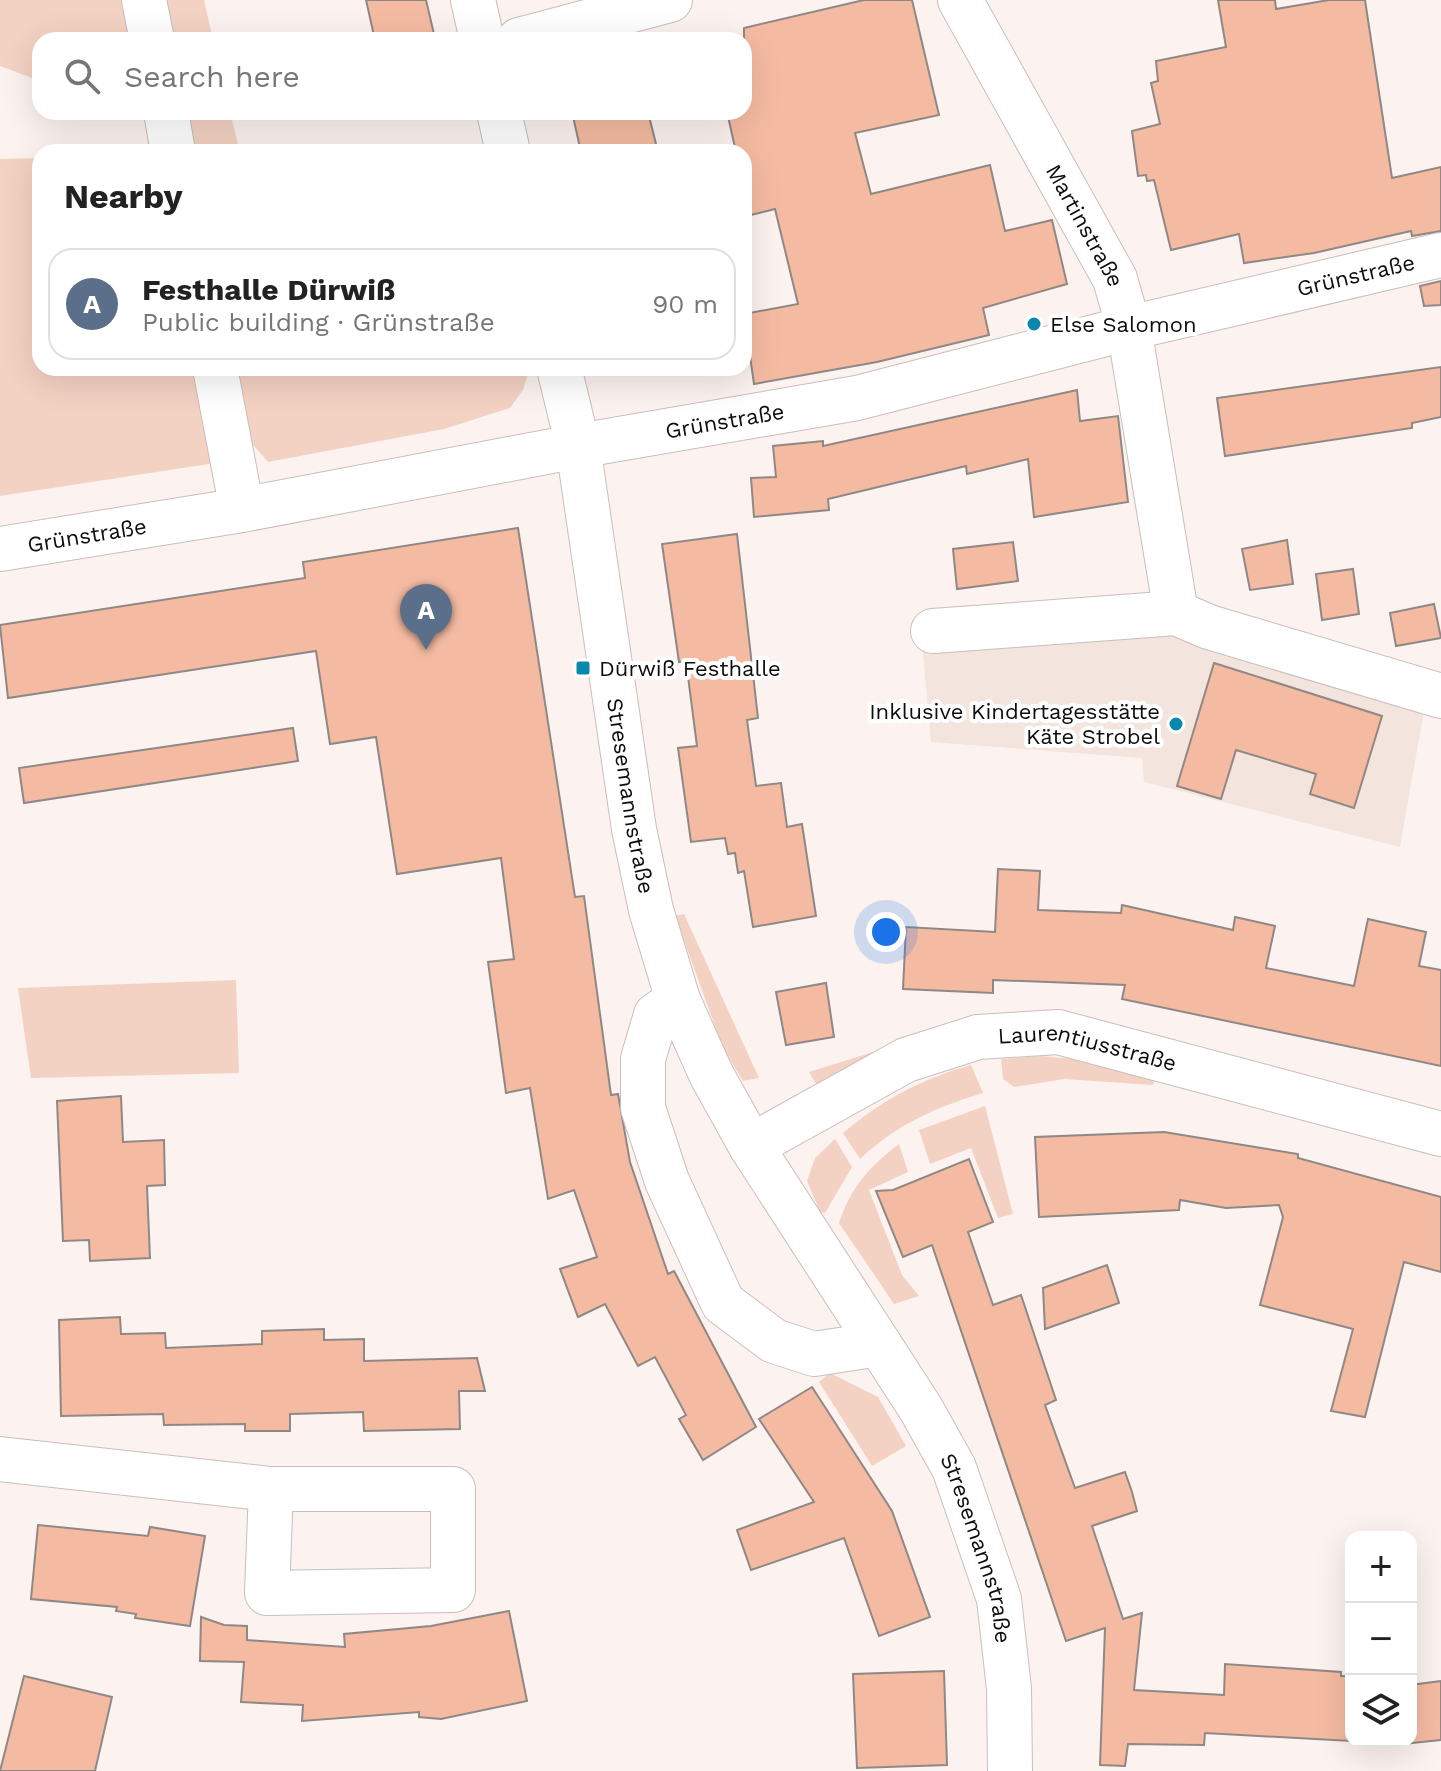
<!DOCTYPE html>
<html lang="en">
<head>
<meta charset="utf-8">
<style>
  :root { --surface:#fff; --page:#f6f6f6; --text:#222; --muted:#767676; --line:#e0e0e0; --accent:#b45309 }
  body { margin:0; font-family:"Work Sans",sans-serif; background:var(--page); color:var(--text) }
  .controls { position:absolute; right:24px; bottom:24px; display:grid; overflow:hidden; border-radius:16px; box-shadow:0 8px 32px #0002 }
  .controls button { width:72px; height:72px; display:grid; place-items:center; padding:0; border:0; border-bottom:2px solid var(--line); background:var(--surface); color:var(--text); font:40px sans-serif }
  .you { position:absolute; left:886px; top:932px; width:28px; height:28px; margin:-20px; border:6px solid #fff; border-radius:50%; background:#1a73e8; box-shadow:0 0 0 12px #1a73e833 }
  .badge { display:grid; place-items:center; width:52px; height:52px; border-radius:50%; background:var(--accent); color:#fff; font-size:26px; font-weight:700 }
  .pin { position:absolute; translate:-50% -66px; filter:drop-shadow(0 2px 4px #0008) }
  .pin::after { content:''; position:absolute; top:42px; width:28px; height:24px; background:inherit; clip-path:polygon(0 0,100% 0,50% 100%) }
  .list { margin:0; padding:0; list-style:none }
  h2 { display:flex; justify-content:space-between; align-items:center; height:104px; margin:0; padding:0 32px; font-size:34px }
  h2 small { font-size:26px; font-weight:400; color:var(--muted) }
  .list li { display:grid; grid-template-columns:52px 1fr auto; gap:24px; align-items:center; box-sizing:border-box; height:112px; margin:0 16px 16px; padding:0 16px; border:2px solid var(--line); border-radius:24px }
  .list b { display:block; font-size:30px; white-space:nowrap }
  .list p { margin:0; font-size:26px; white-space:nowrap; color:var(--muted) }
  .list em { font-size:26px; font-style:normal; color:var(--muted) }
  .icon { flex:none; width:44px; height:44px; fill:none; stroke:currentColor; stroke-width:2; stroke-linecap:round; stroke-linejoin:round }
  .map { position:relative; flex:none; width:1441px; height:1771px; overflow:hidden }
  .search { position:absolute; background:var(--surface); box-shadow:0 8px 32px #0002; left:32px; top:32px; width:720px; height:88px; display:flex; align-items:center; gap:20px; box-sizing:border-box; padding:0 28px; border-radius:24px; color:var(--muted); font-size:30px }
  .panel { position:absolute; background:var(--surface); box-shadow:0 8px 32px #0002; left:32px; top:144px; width:720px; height:232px; border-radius:24px }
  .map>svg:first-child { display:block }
  .built { fill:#f3e4dd }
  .green { fill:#f4d2c3 }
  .building { fill:#f5bba2; stroke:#8f8885; stroke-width:2 }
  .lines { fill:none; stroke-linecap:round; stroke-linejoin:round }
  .minor-casing { stroke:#c7bfbc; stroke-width:46 }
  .minor { stroke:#fff; stroke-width:44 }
  .poi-dot { fill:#0a88ab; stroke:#fff; stroke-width:3 }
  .labels { text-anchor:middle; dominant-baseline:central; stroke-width:8; stroke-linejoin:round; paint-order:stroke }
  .street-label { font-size:22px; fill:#0e0c0b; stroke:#fff }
  .poi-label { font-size:22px; fill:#0e0c0b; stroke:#fff; text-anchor:start }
</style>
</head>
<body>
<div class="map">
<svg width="1441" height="1771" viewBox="0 0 1441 1771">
  <rect width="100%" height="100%" fill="#fcf3f0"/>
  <!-- built -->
  <polygon class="built" points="1166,629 1425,705 1400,847 1144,782 1142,758 931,742 922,642"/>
  <!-- green -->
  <g class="green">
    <polygon points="0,0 131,0 140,40 40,40 40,81 0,66"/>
    <polygon points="158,0 204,0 213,40 166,40"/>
    <polygon points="180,112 230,112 240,152 188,152"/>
    <polygon points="38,158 40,368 203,368 222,462 0,496 0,159"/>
    <polygon points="230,368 530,368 523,390 510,408 444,429 268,462 243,434"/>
    <polygon points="684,914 759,1078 743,1081 723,1048 675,916"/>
    <polygon points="236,980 239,1073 31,1078 18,988"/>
    <polygon points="889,1047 821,1092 809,1072"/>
    <polygon points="1041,1056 1082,1060 1155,1079 1153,1085 1064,1079 1014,1087 1003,1079 1001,1059"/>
    <path d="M971,1065L983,1093C936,1107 896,1125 860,1159L843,1133C882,1100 921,1079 971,1065Z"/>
    <polygon points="985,1106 1013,1214 998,1218 971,1148 930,1164 919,1130"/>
    <polygon points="835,1139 852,1167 825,1213 820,1212 807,1181 815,1158"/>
    <path d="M899,1144L908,1172L869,1190L902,1275L919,1296L894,1304L839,1223C851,1187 869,1167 899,1144Z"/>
    <polygon points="830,1373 878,1397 906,1446 872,1466 819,1382"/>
  </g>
  <!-- building -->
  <g class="building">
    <polygon points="366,0 426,0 434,34 410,40 375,40"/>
    <polygon points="864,0 912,0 939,115 855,133 871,194 990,165 1005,231 1052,220 1067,284 983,308 989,335 877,362 754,384 744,314 798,304 775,209 751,215 744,186 744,152 736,152 727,112 744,112 744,28"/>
    <polygon points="1218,0 1275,0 1276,9 1329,0 1365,0 1392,178 1441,167 1441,231 1412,236 1411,231 1314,253 1244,263 1239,234 1171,250 1154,180 1147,181 1146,175 1138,176 1132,131 1160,124 1151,83 1158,81 1156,61 1226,47"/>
    <polygon points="572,112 648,112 658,152 581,152"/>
    <polygon points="1441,281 1441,305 1424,306 1420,286"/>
    <polygon points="1441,367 1441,417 1412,423 1412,428 1225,456 1217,398"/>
    <polygon points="1077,390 1080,421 1118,416 1128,502 1034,517 1028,459 967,474 966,466 828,499 829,510 754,517 751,478 776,477 773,446 823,441 823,446"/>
    <polygon points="518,528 575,897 584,896 611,1095 618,1094 630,1162 668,1274 674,1271 756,1427 703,1460 679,1419 686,1415 655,1357 638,1366 605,1304 578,1317 560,1269 597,1257 574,1190 548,1199 530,1088 506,1093 488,962 514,959 501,858 397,874 376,737 330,744 316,651 8,698 0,625 305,578 303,562"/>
    <polygon points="737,534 758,718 747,720 756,786 781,783 787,827 802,824 816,916 753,927 744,871 738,873 735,853 728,854 725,838 691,842 678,748 697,746 686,661 679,662 662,544"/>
    <polygon points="1287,540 1293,584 1250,590 1242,549"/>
    <polygon points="1013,542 1018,581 957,589 953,549"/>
    <polygon points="1353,569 1359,614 1322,620 1316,574"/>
    <polygon points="1434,604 1441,638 1396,646 1390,613"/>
    <polygon points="1214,663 1382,716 1354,808 1310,794 1316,774 1236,750 1221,799 1177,786"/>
    <polygon points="293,728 298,761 24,803 19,768"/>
    <polygon points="998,869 1040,871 1038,910 1121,913 1122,905 1233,930 1235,917 1275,926 1266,968 1354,986 1368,919 1426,932 1419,966 1441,970 1441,1066 1122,999 1125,985 993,980 993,993 903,989 906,927 995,932"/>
    <polygon points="826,983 834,1037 786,1045 776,992"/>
    <polygon points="121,1096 123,1142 164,1140 165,1185 147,1186 150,1258 90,1261 89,1240 63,1241 57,1101"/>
    <polygon points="1164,1132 1298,1154 1298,1158 1441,1197 1441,1272 1404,1262 1365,1417 1331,1411 1353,1329 1260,1305 1283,1217 1279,1205 1226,1208 1180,1200 1179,1210 1039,1217 1035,1137"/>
    <polygon points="969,1159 993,1222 968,1232 993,1305 1021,1295 1056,1400 1045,1405 1075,1488 1125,1472 1132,1492 1137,1511 1092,1526 1123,1619 1142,1613 1134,1690 1224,1695 1225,1664 1341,1672 1341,1676 1351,1676 1351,1741 1205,1733 1204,1745 1128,1744 1125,1766 1100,1765 1105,1628 1066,1641 932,1245 903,1257 876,1191 893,1190"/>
    <polygon points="1107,1265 1119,1303 1045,1329 1043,1288"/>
    <polygon points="120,1317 121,1334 165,1333 166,1348 262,1344 262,1331 324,1329 324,1340 364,1339 364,1361 477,1358 485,1391 459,1391 460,1429 364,1431 363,1412 290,1414 290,1431 245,1431 245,1424 164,1425 163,1414 61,1416 59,1320"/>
    <polygon points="812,1387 892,1511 930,1617 879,1636 844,1538 751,1570 737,1530 814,1502 759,1419"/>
    <polygon points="38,1525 148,1536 150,1527 205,1536 190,1626 135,1618 136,1614 116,1611 117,1607 31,1599"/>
    <polygon points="509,1611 527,1701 441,1719 419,1717 419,1712 302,1721 303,1705 241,1702 244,1662 200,1661 201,1617 224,1625 247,1626 247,1640 345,1647 344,1634 431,1626"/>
    <polygon points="944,1671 947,1765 857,1768 853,1674"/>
    <polygon points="24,1676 112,1697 95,1771 0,1771"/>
    <polygon points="1441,1681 1441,1740 1384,1746 1384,1743 1354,1741 1411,1741 1411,1685"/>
  </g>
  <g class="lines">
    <defs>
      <g id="minor">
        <polyline points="144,0 152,40"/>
        <polyline points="473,0 482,40"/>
        <path id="s1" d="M960,0L1115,279L1129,328L1176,613"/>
        <polyline points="519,40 670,0"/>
        <polyline points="166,112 173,152"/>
        <polyline points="499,112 508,152"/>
        <polyline points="215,368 242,510"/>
        <path id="s2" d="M559,368L578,446L634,829L651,910L678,1000L711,1074L751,1146L921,1409L954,1468L999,1599L1009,1689L1010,1771"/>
        <path id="s3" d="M0,549L242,510L578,446L857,398L1129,328L1441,255"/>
        <polyline points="933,631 1176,613 1209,627 1441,696"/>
        <polyline points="678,1000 656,1015 643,1059 643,1108 667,1181 723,1303 774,1341 814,1354 879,1344"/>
        <path id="s4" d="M751,1146L906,1060L978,1037L1058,1032L1441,1134"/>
        <polyline points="0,1459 271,1489"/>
        <polygon points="271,1489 453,1489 453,1590 267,1593"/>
      </g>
    </defs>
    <!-- minor casing -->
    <use href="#minor" class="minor-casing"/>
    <!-- minor -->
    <use href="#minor" class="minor"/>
  </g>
  <!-- markers -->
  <g class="poi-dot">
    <circle cx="1034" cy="324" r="8"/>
    <rect x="575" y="660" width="16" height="16" rx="4"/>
    <circle cx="1176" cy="724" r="8"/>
  </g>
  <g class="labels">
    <!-- street labels -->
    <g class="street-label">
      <text stroke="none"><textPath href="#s1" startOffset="258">Martinstraße</textPath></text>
      <text stroke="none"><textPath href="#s3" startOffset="1384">Grünstraße</textPath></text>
      <text stroke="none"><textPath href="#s3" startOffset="736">Grünstraße</textPath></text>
      <text stroke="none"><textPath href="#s3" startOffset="88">Grünstraße</textPath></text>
      <text stroke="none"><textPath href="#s2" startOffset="434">Stresemannstraße</textPath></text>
      <text stroke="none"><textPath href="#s4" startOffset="364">Laurentiusstraße</textPath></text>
      <text stroke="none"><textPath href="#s2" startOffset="1272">Stresemannstraße</textPath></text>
    </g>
    <!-- poi labels -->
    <g class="poi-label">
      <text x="1050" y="324">Else Salomon</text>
      <text x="599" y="668">Dürwiß Festhalle</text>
      <text x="1160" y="711" text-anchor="end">Inklusive Kindertagesstätte<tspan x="1160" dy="25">Käte Strobel</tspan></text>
    </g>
  </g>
</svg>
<div class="controls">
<button>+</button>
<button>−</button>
<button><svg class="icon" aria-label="layers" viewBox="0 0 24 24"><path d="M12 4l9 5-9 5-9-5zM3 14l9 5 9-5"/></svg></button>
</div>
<div class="you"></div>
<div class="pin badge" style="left:426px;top:650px;background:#5c6f8a">A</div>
<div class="search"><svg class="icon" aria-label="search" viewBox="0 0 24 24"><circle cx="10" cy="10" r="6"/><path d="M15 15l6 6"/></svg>Search here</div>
<section class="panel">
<h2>Nearby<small></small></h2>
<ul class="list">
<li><span class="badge" style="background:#5c6f8a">A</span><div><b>Festhalle Dürwiß</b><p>Public building · Grünstraße</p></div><em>90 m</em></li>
</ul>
</section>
</div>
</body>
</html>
